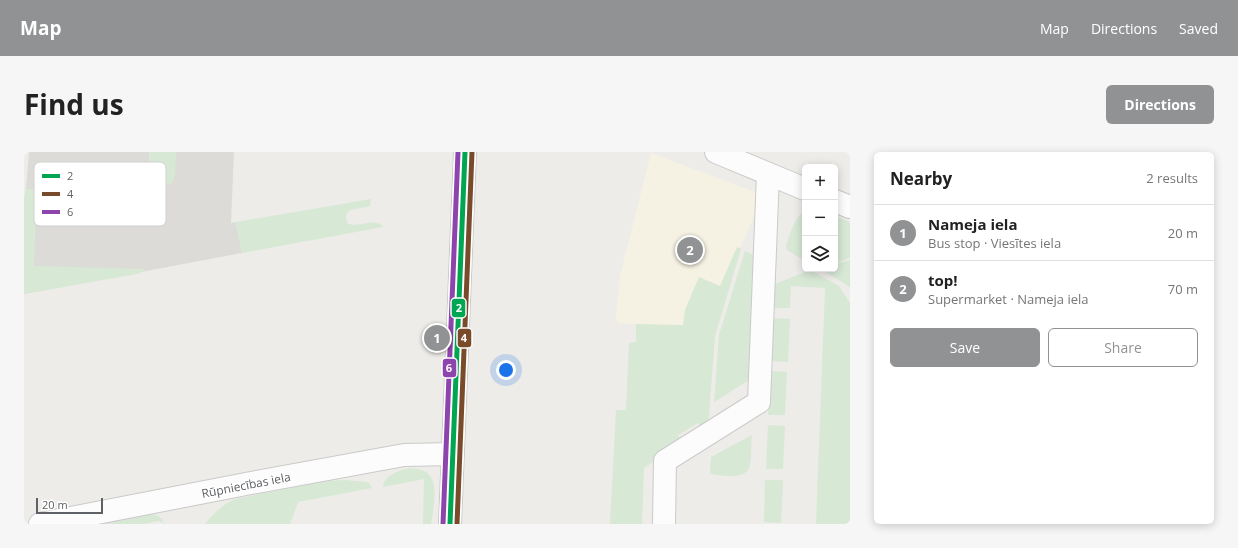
<!DOCTYPE html>
<html lang="en">
<head>
<meta charset="utf-8">
<style>
  :root { --surface:#fff; --page:#f6f6f6; --text:#222; --muted:#767676; --line:#e0e0e0; --accent:#909293 }
  body { margin:0; font-family:"Open Sans",sans-serif; background:var(--page); color:var(--text) }
  .controls { position:absolute; right:12px; top:12px; display:grid; overflow:hidden; border-radius:6px; box-shadow:0 2px 10px #0003 }
  .controls button { width:36px; height:36px; display:grid; place-items:center; padding:0; border:0; border-bottom:1px solid var(--line); background:var(--surface); color:var(--text); font:20px sans-serif }
  .scale { position:absolute; left:12px; bottom:10px; width:67px; box-sizing:border-box; padding-left:4px; border:2px solid #5e6165; border-top:0; font-size:11px; line-height:14px; white-space:nowrap; color:#5e6165; -webkit-text-stroke:3px #fff; paint-order:stroke }
  .you { position:absolute; left:482px; top:218px; width:14px; height:14px; margin:-10px; border:3px solid #fff; border-radius:50%; background:#1a73e8; box-shadow:0 0 0 6px #1a73e833 }
  .badge { display:grid; place-items:center; width:26px; height:26px; border-radius:50%; background:var(--accent); color:#fff; font-size:13px; font-weight:700 }
  .pin { position:absolute; translate:-50% -50%; border:2px solid #fff; box-shadow:0 1px 4px #0006 }
  .list { margin:0; padding:0; list-style:none }
  h2 { display:flex; justify-content:space-between; align-items:center; height:52px; margin:0; padding:0 16px; font-size:17px }
  h2 small { font-size:13px; font-weight:400; color:var(--muted) }
  .list li { display:grid; grid-template-columns:26px 1fr auto; gap:12px; align-items:center; box-sizing:border-box; height:56px; padding:0 16px; border-top:1px solid var(--line) }
  .list b { display:block; font-size:15px; white-space:nowrap }
  .list p { margin:0; font-size:13px; white-space:nowrap; color:var(--muted) }
  .list em { font-size:13px; font-style:normal; color:var(--muted) }
  .actions { display:flex; gap:8px; padding:12px 16px }
  .actions a { flex:1; padding:9px 0; border:1px solid var(--accent); border-radius:6px; text-align:center; font-size:14px; color:var(--accent) }
  .actions .main { background:var(--accent); color:#fff }
  .icon { flex:none; width:22px; height:22px; fill:none; stroke:currentColor; stroke-width:2; stroke-linecap:round; stroke-linejoin:round }
  .map { position:relative; flex:none; width:826px; height:372px; overflow:hidden; border-radius:6px }
  header { display:flex; align-items:center; gap:24px; box-sizing:border-box; height:56px; padding:0 20px; background:var(--accent); color:#fff }
  header strong { font-size:19px }
  nav { display:flex; gap:22px; margin-inline-start:auto; font-size:14px }
  .intro { display:flex; align-items:center; justify-content:space-between; box-sizing:border-box; height:96px; padding:0 24px }
  h1 { margin:0; font-size:28px }
  .button { padding:10px 18px; border-radius:6px; background:var(--accent); color:#fff; font-size:14px; font-weight:700 }
  main { display:flex; gap:24px; padding:0 24px }
  aside { flex:1; background:var(--surface); border-radius:6px; box-shadow:0 2px 10px #0003 }
  .map>svg:first-child { display:block }
  .commercial { fill:#f5f2e3 }
  .industrial { fill:#dddbd8 }
  .green { fill:#d7e8d5 }
  .lines { fill:none; stroke-linecap:round; stroke-linejoin:round }
  .street-casing { stroke:#cacaca; stroke-width:24 }
  .secondary-casing { stroke:#cacaca; stroke-width:24 }
  .street { stroke:#fcfcfc; stroke-width:22 }
  .secondary { stroke:#fcfcfc; stroke-width:22 }
  .bus-1-casing { stroke:#fff; stroke-width:8 }
  .bus-2-casing { stroke:#fff; stroke-width:8 }
  .bus-3-casing { stroke:#fff; stroke-width:8 }
  .bus-1 { stroke:#00a651; stroke-width:5 }
  .bus-2 { stroke:#7a4b2a; stroke-width:5 }
  .bus-3 { stroke:#8e44ad; stroke-width:5 }
  .labels { text-anchor:middle; dominant-baseline:central; stroke-width:3; stroke-linejoin:round; paint-order:stroke }
  .street-label { font-size:12px; fill:#5e6165; stroke:#fff }
  .key { fill:#fff; stroke:#cfd0d1; stroke-width:1 }
  .key-label { font-size:11px; fill:#5e6165 }
  .line-badge { stroke:#fff; stroke-width:1.5 }
  .badge-label { font-size:11px; text-anchor:middle; font-weight:bold; fill:#fff }
</style>
</head>
<body>
<header>
<strong>Map</strong>
<nav><a>Map</a><a>Directions</a><a>Saved</a></nav>
</header>
<div class="intro"><h1>Find us</h1><a class="button">Directions</a></div>
<main>
<div class="map">
<svg width="826" height="372" viewBox="0 0 826 372">
  <rect width="100%" height="100%" fill="#edece8"/>
  <!-- commercial -->
  <polygon class="commercial" points="627,1 739,43 682,177 613,177 612,172 593,171 592,163 596,124"/>
  <!-- industrial -->
  <polygon class="industrial" points="5,0 210,0 207,71 212,70 218,101 0,142 0,48 2,37"/>
  <!-- green -->
  <g class="green">
    <polygon points="125,0 152,0 151,24 148,31 124,38"/>
    <polygon points="2,37 13,37 10,114 120,117 120,119 113,122 0,142 0,48"/>
    <path d="M347,47L346,54L326,58C321,62 322,66 323,71C334,77 347,66 358,73L359,75L218,101L212,70Z"/>
    <path d="M781,59V109L763,98L762,93C766,83 770,65 781,59Z"/>
    <polygon points="811,64 826,70 826,106 811,111"/>
    <polygon points="713,95 717,97 691,184 684,275 679,278 674,271 654,283 657,288 638,304 620,316 618,372 586,372 592,258 602,258 605,191 612,190 612,172 659,173 661,158 675,125 696,134"/>
    <polygon points="721,99 730,103 730,225 690,250 695,183"/>
    <polygon points="826,108 826,135 797,117 811,117 811,112"/>
    <polygon points="786,118 815,134 826,151 826,372 792,372 801,136 767,134 766,156 750,156 748,154 750,134 751,132"/>
    <polygon points="748,166 766,167 764,210 746,209"/>
    <polygon points="746,219 763,220 761,263 744,263"/>
    <polygon points="744,273 761,274 759,317 742,317"/>
    <path d="M728,283C727,290 728,312 724,318C716,328 697,323 686,322L687,305Z"/>
    <path d="M386,316C391,317 397,317 402,320C416,329 409,357 407,372H399L400,327L359,335C360,323 376,318 386,316Z"/>
    <path d="M320,328L343,330L346,332L348,336L274,350L266,372H181C190,361 198,353 211,347L303,329Z"/>
    <polygon points="741,328 759,328 757,371 740,370"/>
    <path d="M123,362C130,362 137,363 140,371L134,369L120,372H61Z"/>
  </g>
  <g class="lines">
    <defs>
      <g id="street">
        <polyline points="16,372 227,331 380,303 429,302"/>
        <polyline points="426,372 441,0"/>
        <polyline points="640,372 641,309 735,250 744,22"/>
      </g>
      <g id="secondary">
        <polyline points="692,0 781,37"/>
        <polyline points="811,49 826,55"/>
      </g>
    </defs>
    <!-- street casing -->
    <use href="#street" class="street-casing"/>
    <!-- secondary casing -->
    <use href="#secondary" class="secondary-casing"/>
    <!-- street -->
    <use href="#street" class="street"/>
    <!-- secondary -->
    <use href="#secondary" class="secondary"/>
    <defs>
      <polyline id="bus-1" points="426,372 441,0"/>
      <polyline id="bus-2" points="433,372 448,0"/>
      <polyline id="bus-3" points="419,372 434,0"/>
    </defs>
    <!-- bus-1 casing -->
    <use href="#bus-1" class="bus-1-casing"/>
    <!-- bus-2 casing -->
    <use href="#bus-2" class="bus-2-casing"/>
    <!-- bus-3 casing -->
    <use href="#bus-3" class="bus-3-casing"/>
    <!-- bus-1 -->
    <use href="#bus-1" class="bus-1"/>
    <!-- bus-2 -->
    <use href="#bus-2" class="bus-2"/>
    <!-- bus-3 -->
    <use href="#bus-3" class="bus-3"/>
  </g>
  <g class="labels">
    <!-- street labels -->
    <g class="street-label">
      <text transform="translate(222 333) rotate(-11)">Rūpniecības iela</text>
    </g>
  </g>
  <!-- legend -->
  <rect x="10" y="10" width="132" height="64" rx="6" class="key"/>
  <rect x="18" y="22" width="18" height="4" fill="#00a651"/>
  <rect x="18" y="40" width="18" height="4" fill="#7a4b2a"/>
  <rect x="18" y="58" width="18" height="4" fill="#8e44ad"/>
  <g class="key-label">
    <text x="43" y="28">2</text>
    <text x="43" y="46">4</text>
    <text x="43" y="64">6</text>
  </g>
  <g class="line-badge">
    <rect x="427" y="146" width="15" height="20" rx="4" fill="#00a651"/>
    <rect x="433" y="176" width="15" height="20" rx="4" fill="#7a4b2a"/>
    <rect x="418" y="206" width="15" height="20" rx="4" fill="#8e44ad"/>
  </g>
  <g class="badge-label">
    <text x="435" y="160">2</text>
    <text x="440" y="190">4</text>
    <text x="425" y="220">6</text>
  </g>
</svg>
<div class="controls">
<button>+</button>
<button>−</button>
<button><svg class="icon" aria-label="layers" viewBox="0 0 24 24"><path d="M12 4l9 5-9 5-9-5zM3 14l9 5 9-5"/></svg></button>
</div>
<div class="scale">20 m</div>
<div class="you"></div>
<div class="pin badge" style="left:413px;top:186px">1</div>
<div class="pin badge" style="left:666px;top:98px">2</div>
</div>
<aside>
<h2>Nearby<small>2 results</small></h2>
<ul class="list">
<li><span class="badge">1</span><div><b>Nameja iela</b><p>Bus stop · Viesītes iela</p></div><em>20 m</em></li>
<li><span class="badge">2</span><div><b>top!</b><p>Supermarket · Nameja iela</p></div><em>70 m</em></li>
</ul>
<div class="actions"><a class="main">Save</a><a>Share</a></div>
</aside>
</main>
</body>
</html>
